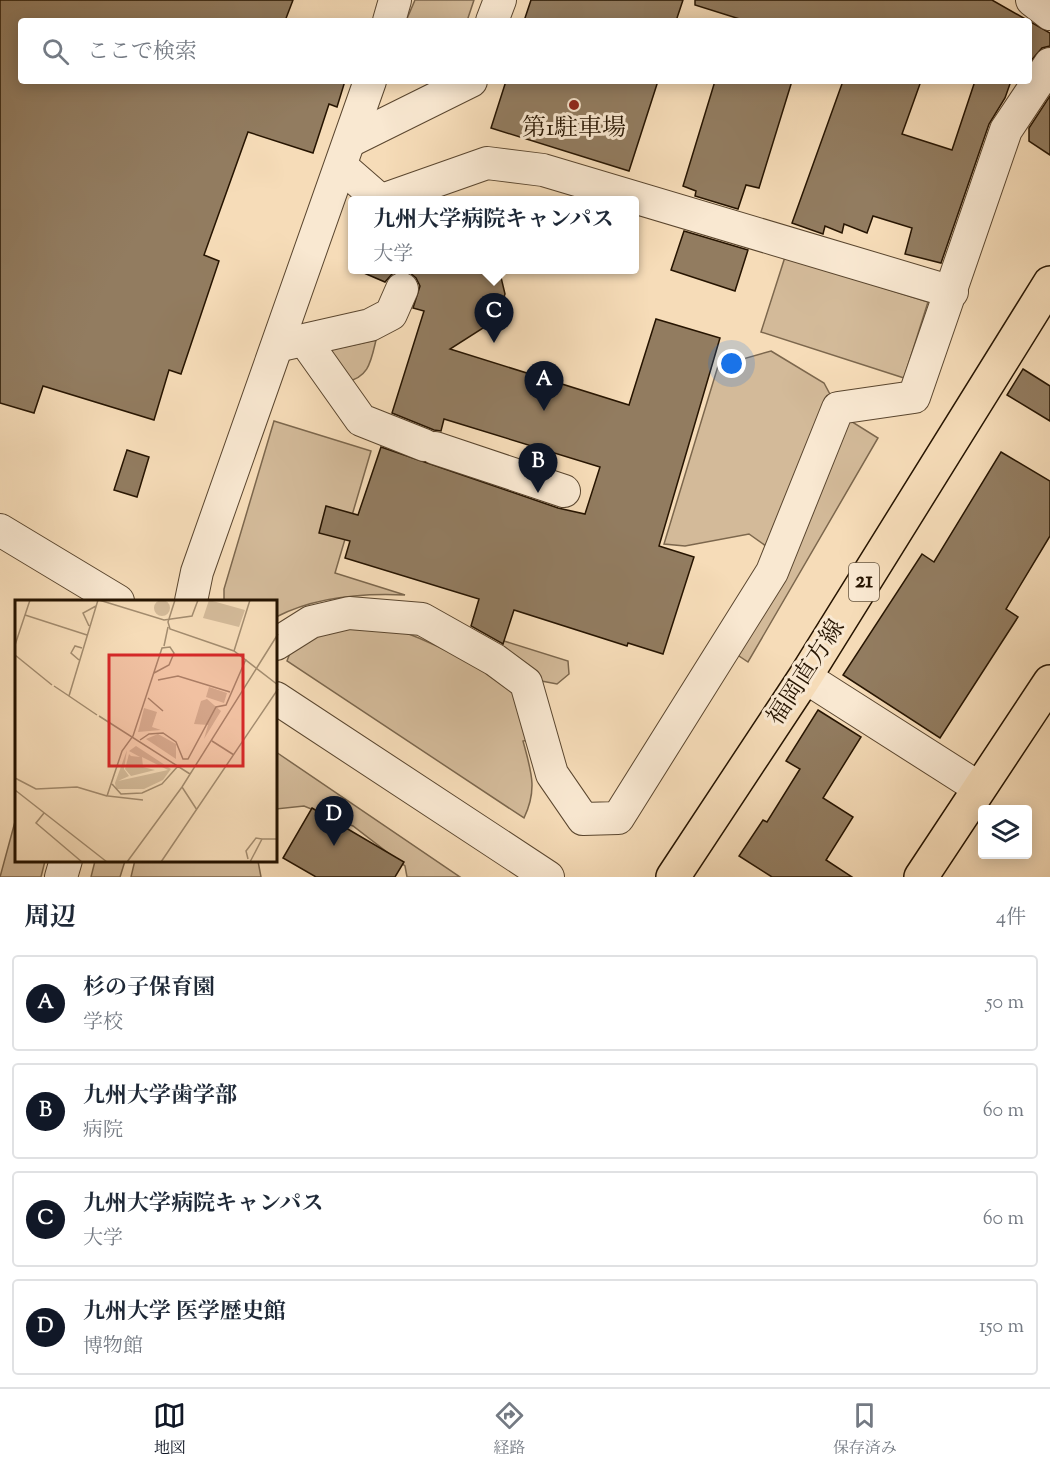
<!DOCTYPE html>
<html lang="ja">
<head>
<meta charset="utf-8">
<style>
  :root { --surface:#fff; --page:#f2f2f3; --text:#1f2937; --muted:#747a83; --line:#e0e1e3; --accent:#111827 }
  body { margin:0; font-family:"Sorts Mill Goudy","Noto Serif JP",serif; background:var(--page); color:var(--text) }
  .controls { position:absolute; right:18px; bottom:18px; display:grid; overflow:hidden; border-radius:6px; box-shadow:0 3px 15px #0003 }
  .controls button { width:54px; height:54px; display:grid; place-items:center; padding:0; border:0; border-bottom:2px solid var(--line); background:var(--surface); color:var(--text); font:30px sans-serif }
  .you { position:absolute; left:732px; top:364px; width:21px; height:21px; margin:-15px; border:4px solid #fff; border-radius:50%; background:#1a73e8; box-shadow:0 0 0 9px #1a73e833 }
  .badge { display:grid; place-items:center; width:39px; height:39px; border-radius:50%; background:var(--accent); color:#fff; font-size:20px; font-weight:700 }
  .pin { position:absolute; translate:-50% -50px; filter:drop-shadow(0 2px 3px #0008) }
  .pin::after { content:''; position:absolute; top:32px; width:21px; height:18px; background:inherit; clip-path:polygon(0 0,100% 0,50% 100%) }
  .popup { position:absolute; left:348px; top:196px; width:291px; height:78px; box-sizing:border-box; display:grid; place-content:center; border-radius:6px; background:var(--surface); filter:drop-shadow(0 2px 4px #0005); font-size:20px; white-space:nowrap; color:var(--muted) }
  .popup b { font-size:22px; color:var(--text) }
  .popup::after { content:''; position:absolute; left:50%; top:100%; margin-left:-12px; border:12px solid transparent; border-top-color:var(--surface) }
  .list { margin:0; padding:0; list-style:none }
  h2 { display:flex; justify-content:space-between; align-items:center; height:78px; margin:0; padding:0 24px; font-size:26px }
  h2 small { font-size:20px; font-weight:400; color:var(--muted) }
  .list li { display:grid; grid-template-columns:39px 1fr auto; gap:18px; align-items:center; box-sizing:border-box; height:96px; margin:0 12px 12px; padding:0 12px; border:2px solid var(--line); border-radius:6px }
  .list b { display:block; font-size:22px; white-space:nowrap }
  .list p { margin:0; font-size:20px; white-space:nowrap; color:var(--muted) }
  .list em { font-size:20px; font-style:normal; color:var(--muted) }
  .icon { flex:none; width:33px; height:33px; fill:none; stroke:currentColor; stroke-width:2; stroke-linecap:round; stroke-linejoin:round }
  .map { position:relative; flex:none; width:1050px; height:877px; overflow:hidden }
  .search { position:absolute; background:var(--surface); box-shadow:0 3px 15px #0003; left:18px; right:18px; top:18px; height:66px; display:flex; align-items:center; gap:15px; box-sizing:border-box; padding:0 21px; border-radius:6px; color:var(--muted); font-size:22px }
  .sheet { height:510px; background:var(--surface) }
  nav { display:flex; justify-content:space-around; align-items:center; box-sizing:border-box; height:84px; border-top:2px solid var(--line); background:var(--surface); font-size:16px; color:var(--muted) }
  nav a { display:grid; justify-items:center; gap:3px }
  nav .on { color:var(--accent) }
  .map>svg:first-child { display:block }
  .green { fill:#d3ba99; stroke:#7c674d; stroke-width:1.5 }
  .building { fill:#927c60; stroke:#261401; stroke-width:1.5 }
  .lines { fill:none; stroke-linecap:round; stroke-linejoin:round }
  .minor-casing { stroke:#5a462f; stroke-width:34 }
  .major-casing { stroke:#261401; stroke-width:36 }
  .minor { stroke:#f9e8d1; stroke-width:32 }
  .major { stroke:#f6dcb8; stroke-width:33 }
  .poi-dot { fill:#8f2418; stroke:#f9e8d1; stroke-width:2 }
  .labels { text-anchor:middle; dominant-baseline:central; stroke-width:6; stroke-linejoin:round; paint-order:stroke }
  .shield { fill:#f9e8d1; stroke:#65543f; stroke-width:1.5 }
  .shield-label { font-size:22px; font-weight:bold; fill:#261401 }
  .poi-label { font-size:24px; fill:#261401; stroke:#f9e8d1 }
  .street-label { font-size:24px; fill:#261401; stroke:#f9e8d1 }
  .inset-road { fill:none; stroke:#a38c6f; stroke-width:1.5 }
  .view { fill:#d62828; fill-opacity:0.15; stroke:#d62828; stroke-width:3 }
  .inset-edge { fill:none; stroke:#261401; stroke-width:3 }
</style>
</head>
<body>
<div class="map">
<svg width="1050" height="877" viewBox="0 0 1050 877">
  <rect width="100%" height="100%" fill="#f6dcb8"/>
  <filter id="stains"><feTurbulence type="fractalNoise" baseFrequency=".00333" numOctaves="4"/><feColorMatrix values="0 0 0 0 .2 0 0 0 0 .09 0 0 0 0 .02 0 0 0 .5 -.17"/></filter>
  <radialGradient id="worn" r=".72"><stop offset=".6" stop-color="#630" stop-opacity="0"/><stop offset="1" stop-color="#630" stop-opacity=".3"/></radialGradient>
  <!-- green -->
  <g class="green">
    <polygon points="415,0 474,0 467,21 406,21"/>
    <polygon points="785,257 928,302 904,378 761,332"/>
    <path d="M376,340C371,361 369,378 345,382L330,350Z"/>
    <polygon points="771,351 824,383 841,415 878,438 748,662 736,654 780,556 749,534 685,546 664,544 718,366"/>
    <path d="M274,421L371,451L335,573L405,595C362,593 315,597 276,617V601H224V589Z"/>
    <path d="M384,625C418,636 499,671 520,700C526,709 526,729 529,740L523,741C531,771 538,789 524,818L287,661C299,621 351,626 384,625Z"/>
    <polygon points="504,641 568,661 569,674 557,684 531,679 502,646"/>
    <polygon points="276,752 460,877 407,877 405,866 353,826 304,806 276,809"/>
    <polygon points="16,818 16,860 45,861 41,877 0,877"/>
    <polygon points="135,860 258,861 261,877 131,877"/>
    <polygon points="95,861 125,861 120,877 91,877"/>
  </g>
  <!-- building -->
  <g class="building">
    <polygon points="0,0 293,0 285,21 21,21 21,81 345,81 337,107 329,104 313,153 248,132 204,255 219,261 181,374 169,370 154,420 43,386 34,413 0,403"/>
    <polygon points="531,0 683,0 676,21 524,21"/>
    <polygon points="695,0 992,0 1050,33 1050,46 1042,48 1029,63 1029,21 746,21 695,5"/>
    <polygon points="506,81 658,81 629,171 491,128"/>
    <polygon points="715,81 792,81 759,188 746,185 738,209 695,196 696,191 683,186"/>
    <polygon points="843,81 921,81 902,134 952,150 975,81 1011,81 1005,98 989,124 941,263 905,254 912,228 873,216 867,233 844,224 842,233 825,226 823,234 792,223"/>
    <polygon points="1050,96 1050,155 1029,141 1029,128"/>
    <polygon points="684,231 748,250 735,291 671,270"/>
    <polygon points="357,270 488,270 500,273 505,294 498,314 491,323 450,349 629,405 656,319 720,338 659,546 694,557 663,654 628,643 627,646 514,610 503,644 471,626 479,599 345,558 350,541 319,533 326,506 358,515 381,447 558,508 585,514 600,467 444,419 441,431 434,430 392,413 424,311 413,308 420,286 416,278 409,272 399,271 392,274 385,282"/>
    <polygon points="1023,369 1050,386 1050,421 1007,395"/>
    <polygon points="127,450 149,457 137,497 114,490"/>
    <polygon points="1001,452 1050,481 1050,536 1006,609 1018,617 940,738 843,675 922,554 934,562"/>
    <polygon points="818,710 861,737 823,798 853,817 826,860 852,877 772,877 739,856 763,820 767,822 800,769 786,761"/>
    <polygon points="312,808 404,862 395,877 316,877 283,858"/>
  </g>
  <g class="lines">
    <defs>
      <g id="minor">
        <polyline points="1032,0 1050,14"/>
        <polyline points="389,21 395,0"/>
        <polyline points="492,21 500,0"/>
        <polyline points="350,141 471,81"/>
        <polyline points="341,166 380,200"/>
        <polyline points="382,200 487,163 543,170 952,292"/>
        <polyline points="305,341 361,420 424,445"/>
        <polyline points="286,344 370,325 391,314 402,289"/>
        <polyline points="435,448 564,491"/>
        <polyline points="0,530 118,601"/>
        <polyline points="191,601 197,572 370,81"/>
        <polyline points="276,644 311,622 349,613 422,619 495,660 526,683 552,774 583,819 618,818 772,572 838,408 914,397 1006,130 1050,64"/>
        <polyline points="805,677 979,788"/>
        <polyline points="276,698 548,877"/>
        <polyline points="61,877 66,860"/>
      </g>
      <g id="major">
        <polyline points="673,877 805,677 1050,283"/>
        <polyline points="921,877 1050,682"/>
      </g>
    </defs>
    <!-- minor casing -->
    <use href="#minor" class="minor-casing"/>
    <!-- major casing -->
    <use href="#major" class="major-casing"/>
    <!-- minor -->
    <use href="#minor" class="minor"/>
    <!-- major -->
    <use href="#major" class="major"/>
  </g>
  <!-- markers -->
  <circle class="poi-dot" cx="574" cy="105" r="6"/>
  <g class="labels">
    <!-- shield labels -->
    <rect class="shield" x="849" y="563" width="30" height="38" rx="4.5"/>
    <g class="shield-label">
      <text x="864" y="582">21</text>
    </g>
    <!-- poi labels -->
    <g class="poi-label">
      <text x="574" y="129">第1駐車場</text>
    </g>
    <!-- street labels -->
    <g class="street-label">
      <text transform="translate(807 673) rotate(-57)">福岡直方線</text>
    </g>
  </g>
  <!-- overview -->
  <g transform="translate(15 600)">
    <rect width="262" height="262" fill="#f6dcb8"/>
    <path d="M139 8a8 8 0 1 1 16 0a8 8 0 1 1-16 0ZM194,0L230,10L224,27L188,18ZM194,87L212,93L209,103L191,97ZM192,99L206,111L189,139L193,125L179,124L186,101ZM129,108L142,112L137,127L146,130L123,132ZM143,134L161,144V159L131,139ZM121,146L156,169L148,180L129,189H101L100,183L112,150L109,169L114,176L103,181L153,170L127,157L128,167L140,170L116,176L110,169L114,154L116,156L125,157L114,151Z" fill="#d3ba99"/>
    <path class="inset-road" d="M15,0L10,15L72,35M84,0L149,20L177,16L183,0M160,0L153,22L155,29L219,51L263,85M74,26L68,13L81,6M0,45L10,15M149,46L153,27M219,51L235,0M0,55L37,85M64,60L56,53L60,46L67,48M143,80L163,76L215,92M39,86L54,96M133,98L148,111M82,115L54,96L83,0M84,116L175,174M125,140L134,134L148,133L161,142L168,159H173L201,107L211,105L231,59M197,141L219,155M0,178L21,189L62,187L92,196L107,151L118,136L147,48L155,47L159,53L154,65L139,73M97,184L106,194L127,193L147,184L163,166M167,187L182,210M0,190L92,262M93,196L128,200M29,213L21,223L67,262M233,259L231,251L241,238L247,239M112,262L167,187L263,34M146,262L263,89M235,262L247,239H263"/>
    <path class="view" d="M94,55H228V166H94Z"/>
    <rect width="262" height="262" class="inset-edge"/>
  </g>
  <rect width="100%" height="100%" filter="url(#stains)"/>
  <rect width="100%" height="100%" fill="url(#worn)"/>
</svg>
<div class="controls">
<button><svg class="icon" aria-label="layers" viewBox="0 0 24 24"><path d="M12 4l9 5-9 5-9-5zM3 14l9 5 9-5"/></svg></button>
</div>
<div class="you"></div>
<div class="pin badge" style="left:544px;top:411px">A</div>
<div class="pin badge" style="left:538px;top:493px">B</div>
<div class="pin badge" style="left:494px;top:343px">C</div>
<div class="popup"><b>九州大学病院キャンパス</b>大学</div>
<div class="pin badge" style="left:334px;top:846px">D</div>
<div class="search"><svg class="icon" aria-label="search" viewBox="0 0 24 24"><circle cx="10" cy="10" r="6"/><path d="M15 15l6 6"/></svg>ここで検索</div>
</div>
<section class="sheet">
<h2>周辺<small>4件</small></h2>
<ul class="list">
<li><span class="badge">A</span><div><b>杉の子保育園</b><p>学校</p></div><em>50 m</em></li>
<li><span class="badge">B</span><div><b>九州大学歯学部</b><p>病院</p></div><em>60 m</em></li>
<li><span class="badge">C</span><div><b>九州大学病院キャンパス</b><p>大学</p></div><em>60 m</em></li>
<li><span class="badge">D</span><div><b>九州大学 医学歴史館</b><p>博物館</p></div><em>150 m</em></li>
</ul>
</section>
<nav>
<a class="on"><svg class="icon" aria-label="map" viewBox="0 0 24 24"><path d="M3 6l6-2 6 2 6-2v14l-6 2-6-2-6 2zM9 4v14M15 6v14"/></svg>地図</a>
<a><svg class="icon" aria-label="directions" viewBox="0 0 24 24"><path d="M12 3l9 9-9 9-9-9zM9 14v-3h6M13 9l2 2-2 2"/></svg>経路</a>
<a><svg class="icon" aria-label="saved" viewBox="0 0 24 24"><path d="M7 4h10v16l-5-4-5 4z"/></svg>保存済み</a>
</nav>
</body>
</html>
